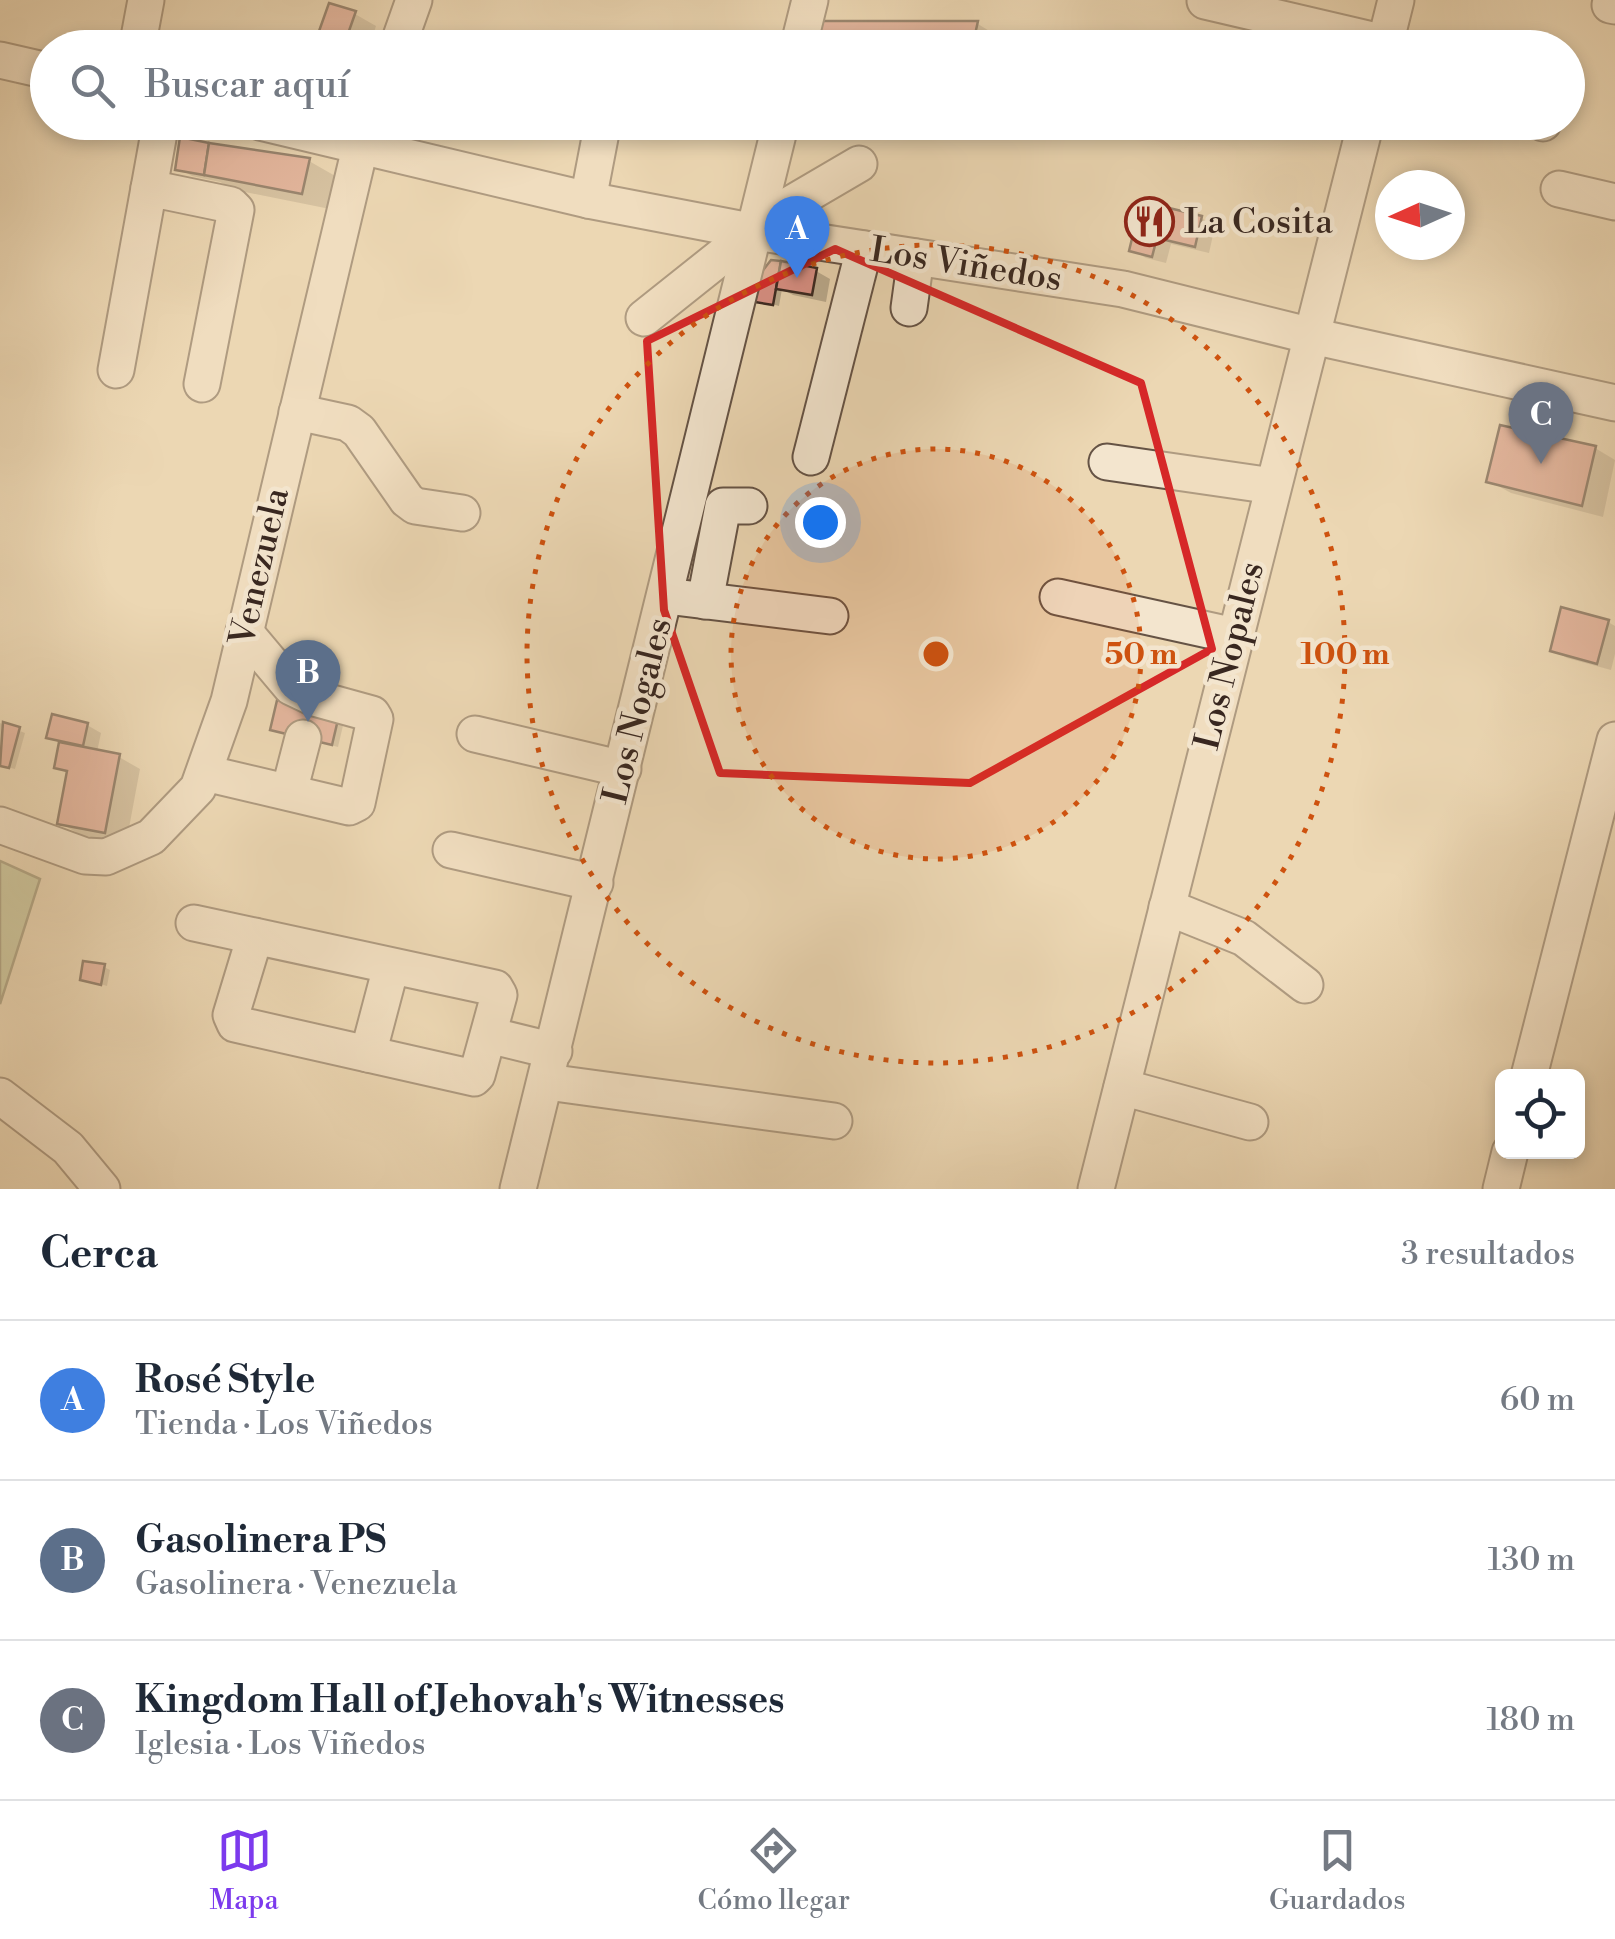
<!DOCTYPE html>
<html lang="es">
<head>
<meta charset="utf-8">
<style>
  :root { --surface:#fff; --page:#f6f6f7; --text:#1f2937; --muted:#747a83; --line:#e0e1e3; --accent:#7c3aed }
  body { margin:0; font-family:"Libre Bodoni",serif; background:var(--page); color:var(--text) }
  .controls { position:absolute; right:30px; bottom:30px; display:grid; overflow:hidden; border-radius:15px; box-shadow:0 5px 15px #0003 }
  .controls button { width:90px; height:90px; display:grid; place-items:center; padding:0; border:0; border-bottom:2px solid var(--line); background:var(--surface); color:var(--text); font:50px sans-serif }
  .compass { position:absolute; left:1375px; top:170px; width:90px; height:90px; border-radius:50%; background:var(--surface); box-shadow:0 5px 15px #0003; rotate:267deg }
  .you { position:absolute; left:820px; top:522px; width:35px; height:35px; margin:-25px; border:8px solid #fff; border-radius:50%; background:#1a73e8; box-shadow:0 0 0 15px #1a73e833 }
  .badge { display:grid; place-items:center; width:65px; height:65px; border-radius:50%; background:var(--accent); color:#fff; font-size:32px; font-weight:700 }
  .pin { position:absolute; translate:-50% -82px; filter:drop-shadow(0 2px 5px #0008) }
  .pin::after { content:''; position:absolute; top:52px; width:35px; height:30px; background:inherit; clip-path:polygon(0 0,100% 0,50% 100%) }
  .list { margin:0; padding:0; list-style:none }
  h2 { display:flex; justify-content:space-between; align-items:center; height:130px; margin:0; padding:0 40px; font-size:42px }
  h2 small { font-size:32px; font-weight:400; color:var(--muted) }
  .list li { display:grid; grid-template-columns:65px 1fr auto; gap:30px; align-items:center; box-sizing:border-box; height:160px; padding:0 40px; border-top:2px solid var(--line) }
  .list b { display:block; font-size:38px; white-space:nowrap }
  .list p { margin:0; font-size:32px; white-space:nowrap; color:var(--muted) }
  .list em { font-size:32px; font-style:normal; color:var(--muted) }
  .icon { flex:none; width:55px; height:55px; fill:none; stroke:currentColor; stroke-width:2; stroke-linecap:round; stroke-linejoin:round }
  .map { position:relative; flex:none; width:1615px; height:1189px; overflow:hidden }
  .search { position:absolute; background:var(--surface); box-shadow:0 5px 15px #0003; left:30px; right:30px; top:30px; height:110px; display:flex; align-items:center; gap:25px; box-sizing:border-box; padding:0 35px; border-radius:55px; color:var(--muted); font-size:38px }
  .sheet { height:610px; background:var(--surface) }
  nav { display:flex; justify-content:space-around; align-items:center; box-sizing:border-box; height:140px; border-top:2px solid var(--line); background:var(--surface); font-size:28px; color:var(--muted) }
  nav a { display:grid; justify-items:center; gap:5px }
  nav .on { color:var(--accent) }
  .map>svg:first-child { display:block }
  .green { fill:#b3bf90; stroke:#767358; stroke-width:2.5 }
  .shadow { fill:#0003 }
  .building { fill:#da9085; stroke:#382720; stroke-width:2.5 }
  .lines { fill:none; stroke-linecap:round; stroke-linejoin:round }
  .minor-casing { stroke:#655345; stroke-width:39 }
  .minor { stroke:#f3e5ce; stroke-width:35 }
  .marked { fill:none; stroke:#d62828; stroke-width:8; stroke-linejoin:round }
  .ring { fill:none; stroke:#ce520f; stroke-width:5; stroke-dasharray:5 10 }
  .labels { text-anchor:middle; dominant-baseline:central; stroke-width:9; stroke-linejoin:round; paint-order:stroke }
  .poi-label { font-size:35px; fill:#382720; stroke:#f3e5ce; text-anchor:start }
  .street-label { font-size:35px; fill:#382720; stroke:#f3e5ce }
  .centre { fill:#ce520f; stroke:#f3e5ce; stroke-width:5 }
  .ring-label { font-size:30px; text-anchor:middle; font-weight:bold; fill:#ce520f; stroke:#f3e5ce; stroke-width:9; stroke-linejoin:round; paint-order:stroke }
</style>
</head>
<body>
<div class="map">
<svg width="1615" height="1189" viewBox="0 0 1615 1189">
  <rect width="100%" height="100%" fill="#ecd7b3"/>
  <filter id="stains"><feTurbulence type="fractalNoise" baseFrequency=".002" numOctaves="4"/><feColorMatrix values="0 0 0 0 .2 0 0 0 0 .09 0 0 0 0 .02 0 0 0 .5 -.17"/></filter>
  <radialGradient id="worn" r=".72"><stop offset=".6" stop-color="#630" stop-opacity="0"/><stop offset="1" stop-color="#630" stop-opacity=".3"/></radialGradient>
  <!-- green -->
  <polygon class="green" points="0,861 40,879 0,1004"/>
  <!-- shadow -->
  <g class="shadow">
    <polygon points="355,14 376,26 369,48 316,48"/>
    <polygon points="822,24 978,24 991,32 987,48 816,48"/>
    <polygon points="900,122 969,122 966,138"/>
    <polygon points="309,161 337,177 330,209 235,190 220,182 192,176 178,168"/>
    <polygon points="1143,204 1201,218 1215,226 1209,253 1171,244 1166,263 1146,258 1132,250"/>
    <polygon points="772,262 816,271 830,279 826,302 793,295 782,289 779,306 757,300"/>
    <polygon points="1595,448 1615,460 1603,517 1511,493 1489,481"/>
    <polygon points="1608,622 1615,626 1615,654 1611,670 1567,658 1553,650"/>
    <polygon points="345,717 338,747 272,729"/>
    <polygon points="0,723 25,733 15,769 0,765"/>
    <polygon points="87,725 101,733 97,752 119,757 140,769 126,844 81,835 60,823 69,774 57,767 62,743 49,736"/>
    <polygon points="104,967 110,970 107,986 82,979"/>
  </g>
  <!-- building -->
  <g class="building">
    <polygon points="329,3 356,11 343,48 313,48"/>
    <polygon points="820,21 978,21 972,48 813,48"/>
    <polygon points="913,122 954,122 952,132"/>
    <polygon points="180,137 209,143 204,175 175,170"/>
    <polygon points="209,143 310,158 302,194 204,175"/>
    <polygon points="1141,201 1165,207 1152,257 1129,251"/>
    <polygon points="1165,207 1202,216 1195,247 1157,238"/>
    <polygon points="771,260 781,261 773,305 755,302 760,274"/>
    <polygon points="781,261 817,268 812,295 776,289"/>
    <polygon points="1500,425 1596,446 1582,506 1486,482"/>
    <polygon points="1561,607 1609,620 1597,664 1550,651"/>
    <polygon points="278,696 340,711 332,745 270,730"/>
    <polygon points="52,714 88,723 83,746 46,738"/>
    <polygon points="3,722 20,727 9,768 0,766"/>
    <polygon points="59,742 120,754 105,833 57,824 67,771 54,768"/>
    <polygon points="83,961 105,964 101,985 80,980"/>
  </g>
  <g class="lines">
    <defs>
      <g id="minor">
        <polyline points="1205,1 1385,43"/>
        <polyline points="1610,5 1615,6"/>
        <polyline points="137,48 146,0"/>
        <polyline points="397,48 414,0"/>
        <polyline points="798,48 810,0"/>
        <polyline points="1384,48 1396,0"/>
        <polyline points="0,60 48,71"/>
        <polyline points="260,122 588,200 755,232 1123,289 1312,336 1615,403"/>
        <polyline points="1542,122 1543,123"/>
        <polyline points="149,188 231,205 236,210 202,384"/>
        <polyline points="1559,189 1615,202"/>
        <polyline points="588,200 603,122"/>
        <polyline points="909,308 916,257"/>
        <polyline points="644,318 777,212 859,164"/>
        <polyline points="116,370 161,122"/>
        <polyline points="297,412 348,423 359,431 407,500 415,506 462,513"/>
        <polyline points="811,457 864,249"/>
        <polyline points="1107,462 1273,486"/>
        <polyline points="666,596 830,616"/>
        <polyline points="1058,597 1235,636"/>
        <polyline points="705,601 723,506 749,506"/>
        <polyline points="475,734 623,769"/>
        <polyline points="205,773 349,807 357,803 375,719 372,714 314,698 291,687 244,631"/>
        <polyline points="289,792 303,738"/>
        <polyline points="0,825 85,856 106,857 151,837 198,788 229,701 360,148 370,122"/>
        <polyline points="451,850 595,883"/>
        <polyline points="1167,907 1244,938 1305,985"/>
        <polyline points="194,923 495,988 499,995 477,1075 474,1078 235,1024 231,1015 255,936"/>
        <polyline points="489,1035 554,1051"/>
        <polyline points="368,1054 391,967"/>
        <polyline points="1529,1076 1615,740"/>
        <polyline points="547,1082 834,1121"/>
        <polyline points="1122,1087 1250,1122"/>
        <polyline points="0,1096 68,1148 102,1189"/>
        <polyline points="518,1189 781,122"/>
        <polyline points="1096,1189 1366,122"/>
        <polyline points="1501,1189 1510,1152"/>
      </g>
    </defs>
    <!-- minor casing -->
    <use href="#minor" class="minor-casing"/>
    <!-- minor -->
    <use href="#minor" class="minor"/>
  </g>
  <!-- marked area -->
  <path d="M0 0H1615V1189H0ZM835,249L1141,383L1212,649L970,783L720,773L664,610L647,341Z" fill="#ecd7b3" fill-opacity=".55" fill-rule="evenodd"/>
  <path class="marked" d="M835,249L1141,383L1212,649L970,783L720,773L664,610L647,341Z"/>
  <!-- distance rings -->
  <circle cx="936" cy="654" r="205" fill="#ce520f" fill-opacity=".12"/>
  <g class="ring">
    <circle cx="936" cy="654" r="205"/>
    <circle cx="936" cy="654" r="409"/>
  </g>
  <!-- icons -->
  <defs>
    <symbol id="restaurant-ring" viewBox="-11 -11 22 22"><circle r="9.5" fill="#f3e5ce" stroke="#8f2418" stroke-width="1.5"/><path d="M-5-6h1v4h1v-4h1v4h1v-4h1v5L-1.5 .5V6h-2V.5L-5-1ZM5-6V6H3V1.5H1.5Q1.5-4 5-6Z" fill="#8f2418"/></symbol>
  </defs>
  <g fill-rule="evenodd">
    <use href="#restaurant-ring" x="1122" y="194" width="55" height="55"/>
  </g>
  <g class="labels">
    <!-- poi labels -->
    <g class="poi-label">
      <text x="1184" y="222">La Cosita</text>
    </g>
    <!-- street labels -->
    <g class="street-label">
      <text transform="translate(966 265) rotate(9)">Los Viñedos</text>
      <text transform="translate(260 567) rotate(-77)">Venezuela</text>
      <text transform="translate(1230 656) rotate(-76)">Los Nopales</text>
      <text transform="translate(638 711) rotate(-76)">Los Nogales</text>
    </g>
  </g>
  <circle cx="936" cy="654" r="15" class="centre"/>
  <g class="ring-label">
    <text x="1141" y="664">50 m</text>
    <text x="1345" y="664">100 m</text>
  </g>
  <rect width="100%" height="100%" filter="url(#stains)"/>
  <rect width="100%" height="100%" fill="url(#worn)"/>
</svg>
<div class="controls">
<button><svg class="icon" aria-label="locate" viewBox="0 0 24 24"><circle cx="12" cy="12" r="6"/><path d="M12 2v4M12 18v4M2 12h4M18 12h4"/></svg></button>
</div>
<svg class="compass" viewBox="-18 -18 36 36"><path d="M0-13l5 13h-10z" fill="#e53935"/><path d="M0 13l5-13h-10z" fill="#747a83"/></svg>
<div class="you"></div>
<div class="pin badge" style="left:797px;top:278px;background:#3f7fe0">A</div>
<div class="pin badge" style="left:308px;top:722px;background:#5c6f8a">B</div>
<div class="pin badge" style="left:1541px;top:464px;background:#6b7280">C</div>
<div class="search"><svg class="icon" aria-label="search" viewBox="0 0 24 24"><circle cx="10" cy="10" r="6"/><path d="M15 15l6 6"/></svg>Buscar aquí</div>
</div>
<section class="sheet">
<h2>Cerca<small>3 resultados</small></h2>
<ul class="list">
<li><span class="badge" style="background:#3f7fe0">A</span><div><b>Rosé Style</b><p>Tienda · Los Viñedos</p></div><em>60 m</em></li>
<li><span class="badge" style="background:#5c6f8a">B</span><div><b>Gasolinera PS</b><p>Gasolinera · Venezuela</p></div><em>130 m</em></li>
<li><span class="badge" style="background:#6b7280">C</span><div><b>Kingdom Hall of Jehovah's Witnesses</b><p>Iglesia · Los Viñedos</p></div><em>180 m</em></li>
</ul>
</section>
<nav>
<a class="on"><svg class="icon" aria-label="map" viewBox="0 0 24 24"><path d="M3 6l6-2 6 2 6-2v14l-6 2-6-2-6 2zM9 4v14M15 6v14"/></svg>Mapa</a>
<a><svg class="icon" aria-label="directions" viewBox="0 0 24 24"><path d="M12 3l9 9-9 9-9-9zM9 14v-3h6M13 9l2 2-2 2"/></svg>Cómo llegar</a>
<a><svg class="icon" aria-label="saved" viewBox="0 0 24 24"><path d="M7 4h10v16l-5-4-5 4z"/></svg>Guardados</a>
</nav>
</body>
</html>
